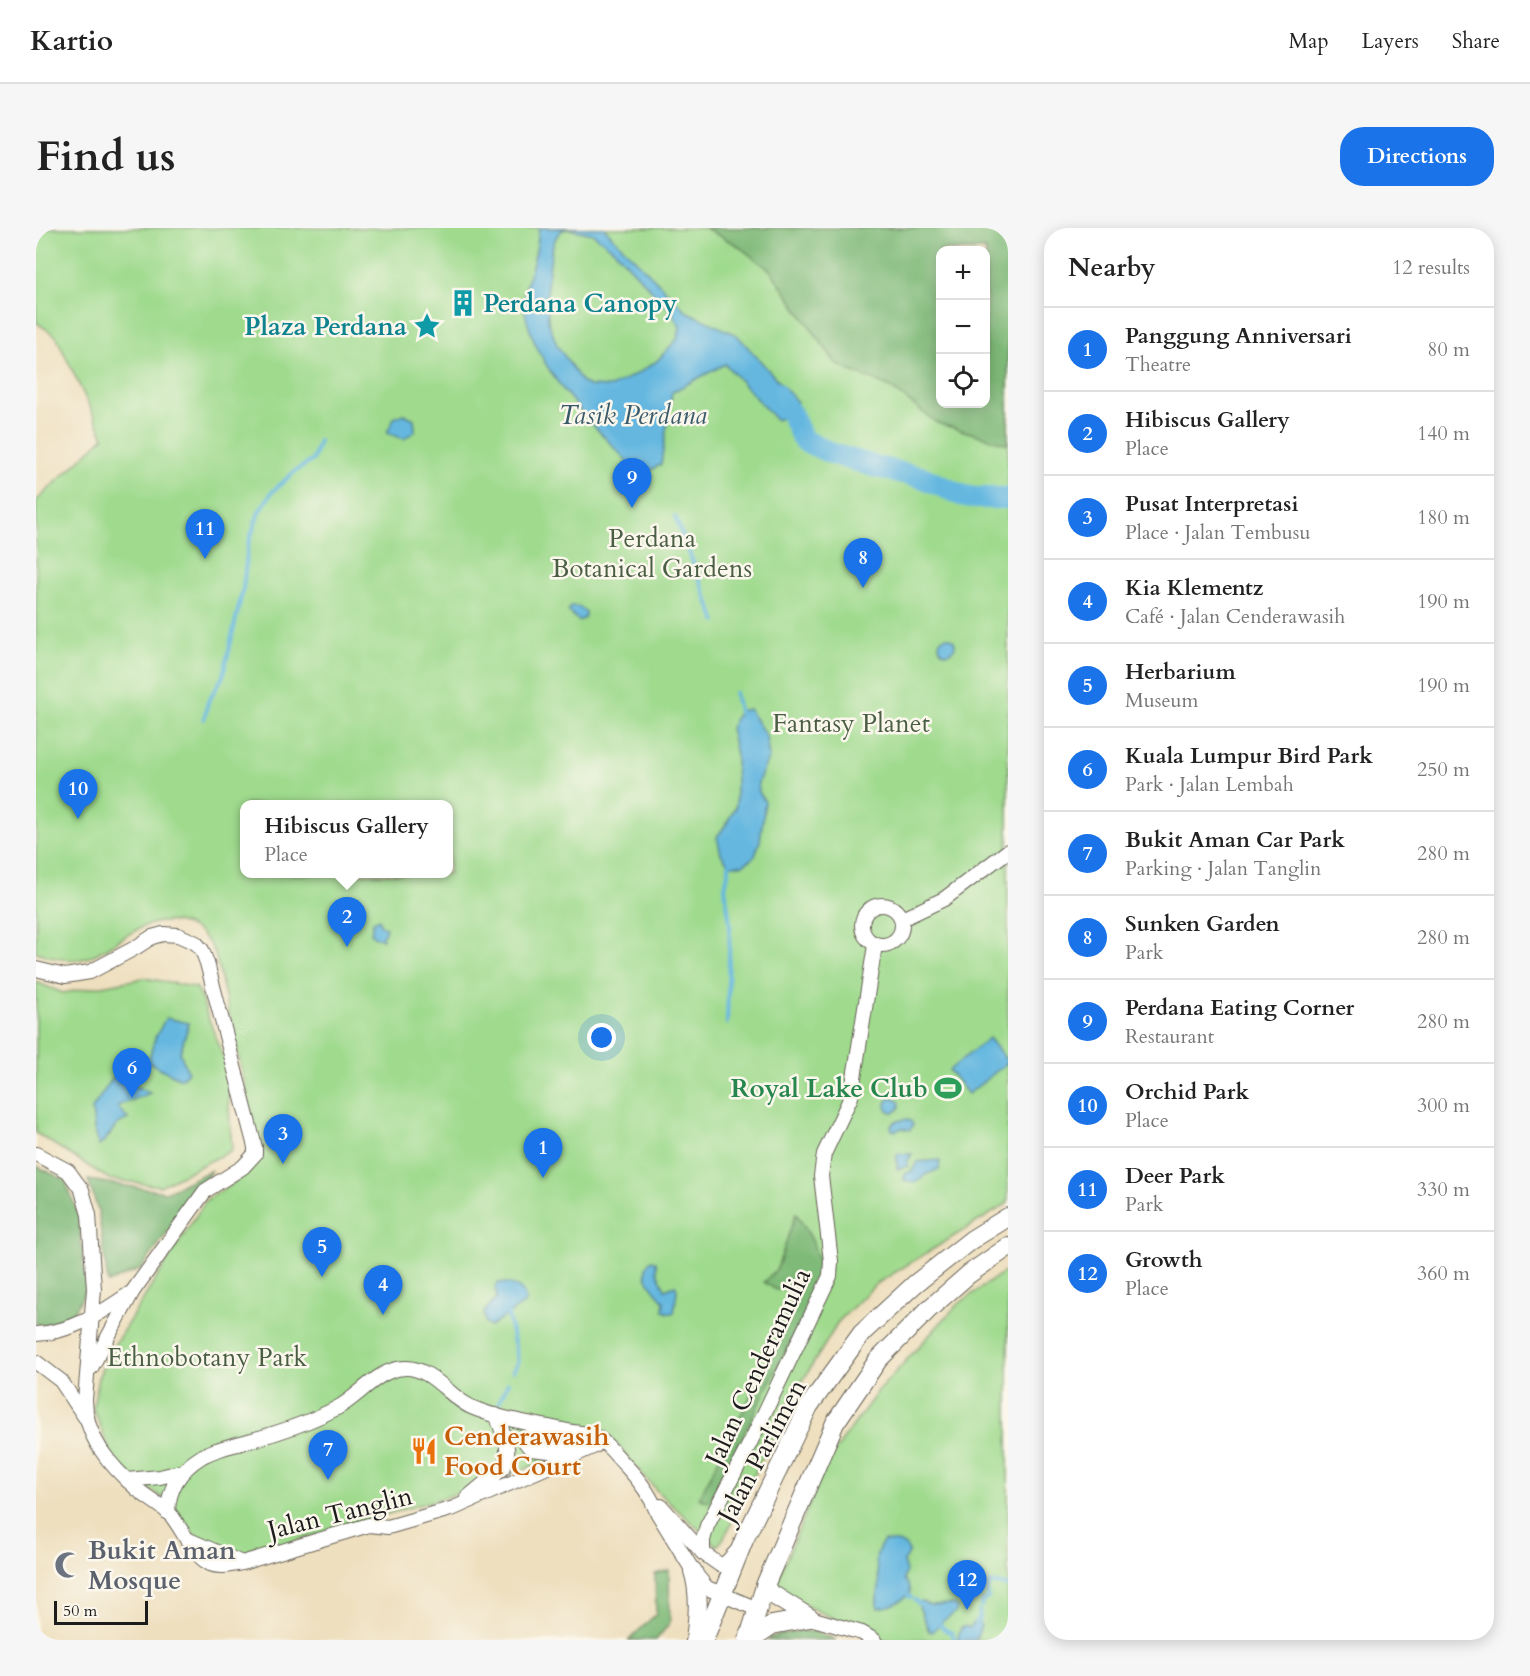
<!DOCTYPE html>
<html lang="en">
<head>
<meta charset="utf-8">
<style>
  :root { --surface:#fff; --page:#f6f6f6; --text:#222; --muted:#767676; --line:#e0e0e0; --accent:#1a73e8 }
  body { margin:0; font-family:Cardo,serif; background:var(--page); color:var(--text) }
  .controls { position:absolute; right:18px; top:18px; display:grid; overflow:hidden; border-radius:12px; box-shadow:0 3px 15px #0003 }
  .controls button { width:54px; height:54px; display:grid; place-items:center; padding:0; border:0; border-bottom:2px solid var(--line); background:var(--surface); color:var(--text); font:30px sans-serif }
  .scale { position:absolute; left:18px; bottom:15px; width:94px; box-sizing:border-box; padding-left:6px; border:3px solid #1c1c1c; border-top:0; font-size:16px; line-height:21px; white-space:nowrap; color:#1c1c1c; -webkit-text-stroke:4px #fbf7ec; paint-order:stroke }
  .you { position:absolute; left:566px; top:810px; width:21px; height:21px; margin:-15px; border:4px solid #fff; border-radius:50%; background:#1a73e8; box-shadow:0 0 0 9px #1a73e833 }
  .badge { display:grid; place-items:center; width:39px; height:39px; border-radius:50%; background:var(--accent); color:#fff; font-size:20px; font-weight:700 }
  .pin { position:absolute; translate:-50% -50px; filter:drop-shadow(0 2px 3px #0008) }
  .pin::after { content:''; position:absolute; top:32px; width:21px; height:18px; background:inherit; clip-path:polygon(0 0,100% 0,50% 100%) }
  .popup { position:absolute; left:204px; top:572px; width:213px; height:78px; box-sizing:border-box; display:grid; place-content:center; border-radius:12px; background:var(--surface); filter:drop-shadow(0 2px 4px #0005); font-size:20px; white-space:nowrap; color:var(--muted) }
  .popup b { font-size:22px; color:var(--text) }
  .popup::after { content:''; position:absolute; left:50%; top:100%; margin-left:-12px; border:12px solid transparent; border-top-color:var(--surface) }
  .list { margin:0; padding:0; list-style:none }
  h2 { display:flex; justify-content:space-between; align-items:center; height:78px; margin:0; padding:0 24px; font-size:26px }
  h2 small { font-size:20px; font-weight:400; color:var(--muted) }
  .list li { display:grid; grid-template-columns:39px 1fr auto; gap:18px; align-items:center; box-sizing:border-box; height:84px; padding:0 24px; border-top:2px solid var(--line) }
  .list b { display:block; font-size:22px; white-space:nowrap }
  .list p { margin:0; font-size:20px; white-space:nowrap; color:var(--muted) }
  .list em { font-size:20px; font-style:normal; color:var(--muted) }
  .icon { flex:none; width:33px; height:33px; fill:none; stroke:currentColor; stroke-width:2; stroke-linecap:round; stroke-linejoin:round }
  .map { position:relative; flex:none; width:972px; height:1412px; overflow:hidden; border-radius:24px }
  header { display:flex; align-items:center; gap:36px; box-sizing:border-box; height:84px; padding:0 30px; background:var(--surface); border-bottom:2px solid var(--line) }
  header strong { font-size:28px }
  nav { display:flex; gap:33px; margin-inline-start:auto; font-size:21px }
  .intro { display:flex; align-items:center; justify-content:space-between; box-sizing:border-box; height:144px; padding:0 36px }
  h1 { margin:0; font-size:42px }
  .button { padding:15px 27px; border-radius:24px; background:var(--accent); color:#fff; font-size:21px; font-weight:700 }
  main { display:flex; gap:36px; padding:0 36px }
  aside { flex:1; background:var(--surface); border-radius:24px; box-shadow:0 3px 15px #0003 }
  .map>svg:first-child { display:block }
  .green { fill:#9fda8d; stroke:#5e7b54; stroke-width:1.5; fill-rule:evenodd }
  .forest { fill:#7fba78; stroke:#4e6b4a; stroke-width:1.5; fill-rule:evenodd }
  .water { fill:#65b7e0; stroke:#406a7e; stroke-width:1.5; fill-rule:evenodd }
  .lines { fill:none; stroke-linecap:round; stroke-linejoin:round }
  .stream { stroke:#65b7e0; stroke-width:4 }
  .river { stroke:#65b7e0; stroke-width:22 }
  .street-casing { stroke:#666055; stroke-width:16 }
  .secondary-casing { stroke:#666055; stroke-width:20 }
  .street { stroke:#fff; stroke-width:14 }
  .secondary { stroke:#fff; stroke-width:18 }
  .labels { text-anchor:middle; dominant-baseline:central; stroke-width:5; stroke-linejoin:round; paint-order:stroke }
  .culture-label { font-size:26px; font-weight:bold; fill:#0d838f; stroke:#fbf7ec; text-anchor:start }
  .park-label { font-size:26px; fill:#4a5e44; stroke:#fbf7ec }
  .leisure-label { font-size:26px; font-weight:bold; fill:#27864d; stroke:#fbf7ec; text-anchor:end }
  .street-label { font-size:26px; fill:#1c1c1c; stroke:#fbf7ec }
  .food-label { font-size:26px; font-weight:bold; fill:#c56008; stroke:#fbf7ec; text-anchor:start }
  .worship-label { font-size:26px; font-weight:bold; fill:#5b616d; stroke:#fbf7ec; text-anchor:start }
  .water-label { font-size:27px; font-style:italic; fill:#395a6a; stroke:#fbf7ec }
</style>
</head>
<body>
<header>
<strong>Kartio</strong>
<nav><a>Map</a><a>Layers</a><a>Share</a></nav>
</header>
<div class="intro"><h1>Find us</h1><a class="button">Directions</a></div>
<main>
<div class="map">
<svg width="972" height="1412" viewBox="0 0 972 1412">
  <rect width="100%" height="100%" fill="#fbf7ec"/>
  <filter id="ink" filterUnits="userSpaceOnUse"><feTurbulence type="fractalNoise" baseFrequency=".0167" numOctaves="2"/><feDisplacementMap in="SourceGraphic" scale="12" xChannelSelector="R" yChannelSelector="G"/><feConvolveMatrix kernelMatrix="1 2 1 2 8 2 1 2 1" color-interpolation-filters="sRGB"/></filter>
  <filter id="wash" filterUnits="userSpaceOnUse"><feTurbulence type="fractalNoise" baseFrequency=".008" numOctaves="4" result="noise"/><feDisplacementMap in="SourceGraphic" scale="24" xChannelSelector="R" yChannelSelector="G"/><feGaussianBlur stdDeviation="1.35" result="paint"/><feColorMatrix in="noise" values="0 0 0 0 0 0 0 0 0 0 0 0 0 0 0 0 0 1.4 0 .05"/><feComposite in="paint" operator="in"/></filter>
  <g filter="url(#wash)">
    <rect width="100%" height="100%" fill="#eedfbe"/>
    <!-- green -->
    <g class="green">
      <path d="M0,0H972V975L840,1056L803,1093L752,1177L688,1310L681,1318L623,1265L581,1217L565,1206L500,1237L413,1268L207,1328L156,1306L135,1276L95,1248L77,1231L57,1180L62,1150L73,1125L170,972L206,950L225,927L180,729C169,700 143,687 112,697C90,704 72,723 50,730C35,735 15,729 0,724V273L68,209L20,108L0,94ZM904,22H950V176H904ZM209,576H413V646H209Z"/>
      <polygon points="109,750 161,760 190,836 196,922 124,958 73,951 0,905 0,754 27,765"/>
      <polygon points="972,1041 972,1412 845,1412 744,1366 741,1353 791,1234 842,1163 921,1077"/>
    </g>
    <!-- forest -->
    <g class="forest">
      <path d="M669,0H972V216L901,195L855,160L801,137L734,42L699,16ZM950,22V176H904V22Z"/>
      <polygon points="0,938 29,952 42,986 50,1061 37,1086 8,1097 0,1096"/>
      <polygon points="176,942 105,1041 72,1055 62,982 52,952 130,964"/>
      <polygon points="760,985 776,1012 787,1050 673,1274 663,1270 735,1128 758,1059 740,1062 728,1054 741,1041"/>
      <polygon points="633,1342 634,1395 620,1412 593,1412 620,1386 619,1346"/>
      <polygon points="763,1403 780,1404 800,1412 732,1412 735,1409"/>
    </g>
    <!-- water -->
    <g class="water">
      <path d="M503,0H568L651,84L701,107L761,174L756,187L740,192L689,136L636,164L625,236L605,248C562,201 495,142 488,76C487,65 491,55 494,45C499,30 502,15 503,0ZM533,1L557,6L578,22L635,83L644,99L642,110L621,133L604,144L575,159L553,158L546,154L521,117L512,93L511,57L516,21L520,9L526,2Z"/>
      <polygon points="368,186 378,191 379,203 368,211 351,205 358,190"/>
      <polygon points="535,378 544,379 550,385 549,390 543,393 532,383"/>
      <circle cx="911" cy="417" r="8"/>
      <polygon points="713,481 730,508 733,529 722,554 723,564 729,574 724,613 719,628 707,637 693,637 685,626 681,609 691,595 700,578 700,526 694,500 703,483"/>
      <polygon points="343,691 344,696 350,700 349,704 346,707 347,711 340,710 335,705 337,694"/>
      <polygon points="130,790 153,795 144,825 152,844 145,851 112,834 119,810"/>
      <polygon points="953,810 972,834 932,866 913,842"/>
      <path d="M78,848L114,865L81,878L92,891C75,897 76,908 63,918L58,900L56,881Z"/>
      <circle cx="857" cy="877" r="7"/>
      <polygon points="869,891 875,893 877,897 874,902 866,900 859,903 856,902 855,898 859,894"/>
      <polygon points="861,926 876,926 871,934 873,938 861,941"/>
      <polygon points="904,932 903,941 891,946 879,955 868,952 869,946 876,943 881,934"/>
      <path d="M615,1032L620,1034L621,1044L629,1061L639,1057L641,1062L638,1085H632L627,1082L628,1073C618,1062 601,1046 615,1032Z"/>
      <path d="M462,1055C474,1054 493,1061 489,1075L454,1099L449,1094L448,1084L461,1070L459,1060Z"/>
      <path d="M848,1313C859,1315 868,1312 873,1324L867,1334L870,1343L868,1352L872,1357L874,1364C867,1374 854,1379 842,1380C838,1370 844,1365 843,1356C842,1337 835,1329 848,1313Z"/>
      <polygon points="886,1373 893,1377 918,1376 921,1379 920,1384 904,1395 897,1404 893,1403 883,1378 882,1375"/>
      <polygon points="940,1393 943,1394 945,1398 940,1412 921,1412 925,1400 929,1398 933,1400"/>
    </g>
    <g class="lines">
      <!-- stream -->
      <g class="stream">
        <polyline points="639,289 680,393"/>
        <polyline points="699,465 704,487"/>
        <polyline points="168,491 172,474 187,448 207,360 212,317 223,284 237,263 258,244 277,232 283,213"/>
        <polyline points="691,795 694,696 689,660 694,634"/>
        <polyline points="472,1087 482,1133 477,1143"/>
        <polyline points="463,1174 472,1155"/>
        <polyline points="872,1368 875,1369"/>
        <polyline points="879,1372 886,1378"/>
        <polyline points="945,1379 947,1373 952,1370 951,1363 954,1355 972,1358"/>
        <polyline points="900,1391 908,1401 916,1405 919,1412"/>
        <polyline points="940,1396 944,1389 943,1383"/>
      </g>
      <!-- river -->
      <polyline class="river" points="738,164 756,187 767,212 797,226 841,239 888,250 925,267 938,270 972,270"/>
    </g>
  </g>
  <g filter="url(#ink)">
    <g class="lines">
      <defs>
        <g id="street">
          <circle cx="846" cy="697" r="20"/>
          <polyline points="866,691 908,671 972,623"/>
          <polyline points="0,741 29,748 54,744 99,720 116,709 127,706 142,707 160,715 166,722 171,735 219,919 219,926 207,939 169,963 97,1063 55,1140"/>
          <path d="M0,926L32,943L46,962L53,987L58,1061L49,1172C49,1209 74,1238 101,1261C111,1270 124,1276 134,1286C146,1300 157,1328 174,1336C184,1340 195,1337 206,1335L333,1297L352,1299L418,1280L559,1218"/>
          <path d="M0,1106C36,1104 64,1086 93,1066"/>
          <polyline points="0,1134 25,1153 49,1189"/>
          <path d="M511,1199C501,1202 493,1204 490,1215L495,1221L513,1223L548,1219"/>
          <polyline points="91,1252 124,1249 148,1243"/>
          <path d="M431,1270L467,1240C477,1221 467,1206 460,1187"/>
          <polyline points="625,1278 667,1325 684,1337 690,1335 701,1323"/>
          <path d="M132,1285C132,1261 144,1242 165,1229C179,1220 200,1217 216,1212C245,1204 274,1194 301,1180C324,1168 342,1140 370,1140C396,1140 413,1169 435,1179C465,1192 500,1196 532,1203C541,1205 554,1205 562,1210C573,1217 582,1230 591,1239C603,1252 615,1268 621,1284L657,1343L671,1360L721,1381"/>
          <polyline points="153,1312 206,1335"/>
          <polyline points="667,1325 667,1312 671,1298 714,1215 794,1048 795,1033 785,948 788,926 815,869 839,717"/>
          <polyline points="774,1390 826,1405 838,1412"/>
        </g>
        <g id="secondary">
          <path d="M657,1343C664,1365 662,1389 659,1412"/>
          <polyline points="729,1358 734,1365 774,1390"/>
          <polyline points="668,1412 708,1312 773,1178 826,1105 879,1056 935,1012 972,989"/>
          <polyline points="712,1412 730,1355 799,1195 842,1132 893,1081 933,1046 972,1019"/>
          <polyline points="714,1412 736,1397 774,1390"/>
        </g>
      </defs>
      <!-- street casing -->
      <use href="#street" class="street-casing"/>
      <!-- secondary casing -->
      <use href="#secondary" class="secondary-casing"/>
      <!-- street -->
      <use href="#street" class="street"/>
      <!-- secondary -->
      <use href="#secondary" class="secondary"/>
    </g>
  </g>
  <!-- icons -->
  <defs>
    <symbol id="building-bare" viewBox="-9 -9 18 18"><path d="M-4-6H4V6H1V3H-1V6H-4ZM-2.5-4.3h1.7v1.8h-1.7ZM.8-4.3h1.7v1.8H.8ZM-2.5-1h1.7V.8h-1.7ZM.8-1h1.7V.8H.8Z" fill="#0f9aa8" stroke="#fbf7ec" stroke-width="2.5" paint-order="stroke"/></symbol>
    <symbol id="sight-bare" viewBox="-9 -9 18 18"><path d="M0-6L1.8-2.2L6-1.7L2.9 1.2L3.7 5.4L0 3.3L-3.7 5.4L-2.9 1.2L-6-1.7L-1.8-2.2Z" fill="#0f9aa8" stroke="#fbf7ec" stroke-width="2.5" paint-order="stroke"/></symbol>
    <symbol id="stadium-bare" viewBox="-9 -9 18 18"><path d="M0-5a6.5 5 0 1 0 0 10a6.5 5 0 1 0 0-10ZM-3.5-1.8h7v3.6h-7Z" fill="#2e9e5b" stroke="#fbf7ec" stroke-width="2.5" paint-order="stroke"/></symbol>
    <symbol id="restaurant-bare" viewBox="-9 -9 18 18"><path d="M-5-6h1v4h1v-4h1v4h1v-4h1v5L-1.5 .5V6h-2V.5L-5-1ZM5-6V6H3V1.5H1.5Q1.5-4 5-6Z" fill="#e8710a" stroke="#fbf7ec" stroke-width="2.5" paint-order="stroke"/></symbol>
    <symbol id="mosque-bare" viewBox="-9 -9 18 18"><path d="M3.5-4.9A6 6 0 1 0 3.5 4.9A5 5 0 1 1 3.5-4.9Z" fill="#6b7280" stroke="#fbf7ec" stroke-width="2.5" paint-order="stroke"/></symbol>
  </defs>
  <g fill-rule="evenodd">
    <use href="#building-bare" x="408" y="56" width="38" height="38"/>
    <use href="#sight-bare" x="372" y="79" width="38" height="38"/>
    <use href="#stadium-bare" x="893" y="841" width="38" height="38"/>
    <use href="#restaurant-bare" x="369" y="1204" width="38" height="38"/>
    <use href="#mosque-bare" x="13" y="1318" width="38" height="38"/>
  </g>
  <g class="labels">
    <!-- culture labels -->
    <g class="culture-label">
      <text x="447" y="75">Perdana Canopy</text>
      <text x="371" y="98" text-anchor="end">Plaza Perdana</text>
    </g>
    <!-- park labels -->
    <g class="park-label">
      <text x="616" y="310">Perdana<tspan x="616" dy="30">Botanical Gardens</tspan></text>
      <text x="815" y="495">Fantasy Planet</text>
      <text x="171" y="1129">Ethnobotany Park</text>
    </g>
    <!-- leisure labels -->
    <g class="leisure-label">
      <text x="892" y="860">Royal Lake Club</text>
    </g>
    <!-- street labels -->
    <g class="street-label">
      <text transform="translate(722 1139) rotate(-65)">Jalan Cenderamulia</text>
      <text transform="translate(726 1223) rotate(-62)">Jalan Parlimen</text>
      <text transform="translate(304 1285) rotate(-14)">Jalan Tanglin</text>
    </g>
    <!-- food labels -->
    <g class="food-label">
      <text x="408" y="1208">Cenderawasih<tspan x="408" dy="30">Food Court</tspan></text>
    </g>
    <!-- worship labels -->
    <g class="worship-label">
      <text x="52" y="1322">Bukit Aman<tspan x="52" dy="30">Mosque</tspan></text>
    </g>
    <!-- water labels -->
    <g class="water-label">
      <text x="597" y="187">Tasik Perdana</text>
    </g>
  </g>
</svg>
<div class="controls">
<button>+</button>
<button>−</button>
<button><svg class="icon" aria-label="locate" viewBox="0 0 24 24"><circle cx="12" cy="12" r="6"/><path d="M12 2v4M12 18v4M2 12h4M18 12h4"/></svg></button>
</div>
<div class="scale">50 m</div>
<div class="you"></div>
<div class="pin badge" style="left:507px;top:950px">1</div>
<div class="pin badge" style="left:311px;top:719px">2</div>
<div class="popup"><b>Hibiscus Gallery</b>Place</div>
<div class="pin badge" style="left:247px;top:936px">3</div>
<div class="pin badge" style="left:347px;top:1087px">4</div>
<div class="pin badge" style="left:286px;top:1049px">5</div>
<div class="pin badge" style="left:96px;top:870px">6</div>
<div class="pin badge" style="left:292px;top:1252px">7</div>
<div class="pin badge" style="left:827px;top:360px">8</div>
<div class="pin badge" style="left:596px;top:280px">9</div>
<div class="pin badge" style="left:42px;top:591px">10</div>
<div class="pin badge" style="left:169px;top:331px">11</div>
<div class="pin badge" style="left:931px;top:1382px">12</div>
</div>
<aside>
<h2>Nearby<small>12 results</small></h2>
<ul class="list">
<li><span class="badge">1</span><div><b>Panggung Anniversari</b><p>Theatre</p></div><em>80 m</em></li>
<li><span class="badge">2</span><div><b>Hibiscus Gallery</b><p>Place</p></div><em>140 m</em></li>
<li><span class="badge">3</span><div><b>Pusat Interpretasi</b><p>Place · Jalan Tembusu</p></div><em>180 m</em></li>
<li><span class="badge">4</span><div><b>Kia Klementz</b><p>Café · Jalan Cenderawasih</p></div><em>190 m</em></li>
<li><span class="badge">5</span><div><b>Herbarium</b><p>Museum</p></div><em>190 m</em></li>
<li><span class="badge">6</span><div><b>Kuala Lumpur Bird Park</b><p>Park · Jalan Lembah</p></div><em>250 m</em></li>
<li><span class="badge">7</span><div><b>Bukit Aman Car Park</b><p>Parking · Jalan Tanglin</p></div><em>280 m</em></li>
<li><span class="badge">8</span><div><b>Sunken Garden</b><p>Park</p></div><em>280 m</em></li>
<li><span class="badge">9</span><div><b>Perdana Eating Corner</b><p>Restaurant</p></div><em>280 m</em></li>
<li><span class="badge">10</span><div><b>Orchid Park</b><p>Place</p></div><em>300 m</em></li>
<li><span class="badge">11</span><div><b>Deer Park</b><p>Park</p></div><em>330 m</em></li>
<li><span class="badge">12</span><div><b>Growth</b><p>Place</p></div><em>360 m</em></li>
</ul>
</aside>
</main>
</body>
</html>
